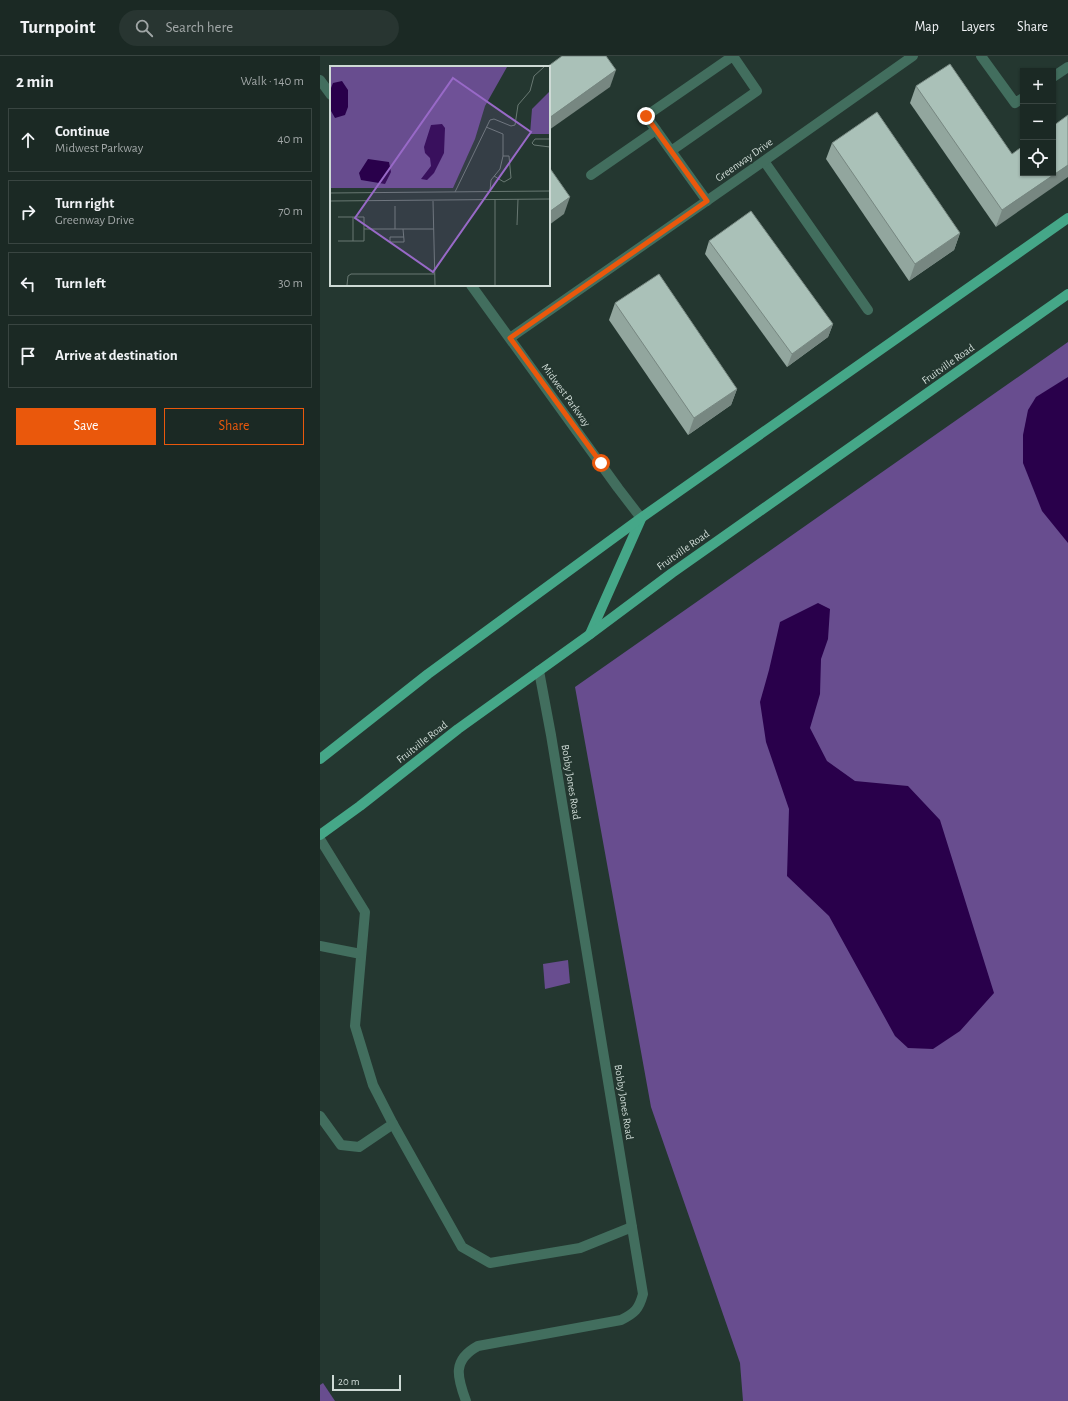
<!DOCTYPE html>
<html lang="en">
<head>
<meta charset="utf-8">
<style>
  :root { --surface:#1b2924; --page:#283531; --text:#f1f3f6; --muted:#a0a6a6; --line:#394541; --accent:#ea580c }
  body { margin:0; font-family:"Alegreya Sans",sans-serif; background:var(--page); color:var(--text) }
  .controls { position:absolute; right:12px; top:12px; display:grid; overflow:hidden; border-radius:0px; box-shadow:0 1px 3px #0004 }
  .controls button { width:36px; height:36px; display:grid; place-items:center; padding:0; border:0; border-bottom:1px solid var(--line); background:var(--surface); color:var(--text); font:20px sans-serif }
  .scale { position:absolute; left:12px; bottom:10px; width:69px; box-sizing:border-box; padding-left:4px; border:2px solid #cedad5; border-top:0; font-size:11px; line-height:14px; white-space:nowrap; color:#cedad5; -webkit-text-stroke:3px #243730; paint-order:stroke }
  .stop { position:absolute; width:12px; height:12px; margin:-9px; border:3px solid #ea580c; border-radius:50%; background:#fff }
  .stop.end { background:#ea580c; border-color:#fff; box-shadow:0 1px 4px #0008 }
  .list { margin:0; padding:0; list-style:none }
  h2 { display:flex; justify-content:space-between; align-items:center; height:52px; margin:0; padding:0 16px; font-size:17px }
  h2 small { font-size:13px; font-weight:400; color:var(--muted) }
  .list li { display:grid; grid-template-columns:26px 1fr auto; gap:12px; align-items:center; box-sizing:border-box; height:64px; margin:0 8px 8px; padding:0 8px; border:1px solid var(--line); border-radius:0px }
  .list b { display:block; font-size:15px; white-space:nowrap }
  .list p { margin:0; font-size:13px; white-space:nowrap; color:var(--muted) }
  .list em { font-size:13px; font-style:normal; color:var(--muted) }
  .actions { display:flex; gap:8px; padding:12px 16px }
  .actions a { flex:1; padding:9px 0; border:1px solid var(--accent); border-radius:0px; text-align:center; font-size:14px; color:var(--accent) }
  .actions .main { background:var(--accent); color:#fff }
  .icon { flex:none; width:22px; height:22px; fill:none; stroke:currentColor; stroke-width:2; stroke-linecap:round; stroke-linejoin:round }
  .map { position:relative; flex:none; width:748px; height:1345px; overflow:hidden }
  header { display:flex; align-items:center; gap:24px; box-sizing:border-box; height:56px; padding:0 20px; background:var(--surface); border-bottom:1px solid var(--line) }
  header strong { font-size:19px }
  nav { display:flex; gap:22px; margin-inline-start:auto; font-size:14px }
  .search { width:280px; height:36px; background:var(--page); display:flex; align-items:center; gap:10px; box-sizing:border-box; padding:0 14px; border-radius:22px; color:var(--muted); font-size:15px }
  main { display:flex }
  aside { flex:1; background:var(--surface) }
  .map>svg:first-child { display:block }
  .green { fill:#684d8f }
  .water { fill:#29004b }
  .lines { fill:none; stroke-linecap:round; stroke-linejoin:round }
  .lane { stroke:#426e5e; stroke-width:10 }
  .street { stroke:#426e5e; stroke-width:10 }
  .primary { stroke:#45a788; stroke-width:10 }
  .wall { fill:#92a69e }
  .shaded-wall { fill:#778781 }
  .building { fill:#aac1b8; stroke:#778781 }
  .route { stroke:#ea580c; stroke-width:5 }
  .labels { text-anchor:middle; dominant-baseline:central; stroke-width:4; stroke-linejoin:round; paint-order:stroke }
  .street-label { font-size:11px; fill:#cedad5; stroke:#243730 }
  .inset-road { fill:none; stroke:#687872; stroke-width:1 }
  .view { fill:#9869c7; fill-opacity:0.15; stroke:#9869c7; stroke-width:2 }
  .inset-edge { fill:none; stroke:#cedad5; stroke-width:2 }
</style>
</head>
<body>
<header>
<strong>Turnpoint</strong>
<div class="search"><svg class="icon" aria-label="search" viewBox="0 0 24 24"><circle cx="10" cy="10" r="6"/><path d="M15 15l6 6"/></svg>Search here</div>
<nav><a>Map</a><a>Layers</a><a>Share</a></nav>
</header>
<main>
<aside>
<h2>2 min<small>Walk · 140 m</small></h2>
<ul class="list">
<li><svg class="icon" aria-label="ahead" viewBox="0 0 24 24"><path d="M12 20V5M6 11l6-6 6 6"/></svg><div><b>Continue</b><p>Midwest Parkway</p></div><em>40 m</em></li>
<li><svg class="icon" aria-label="right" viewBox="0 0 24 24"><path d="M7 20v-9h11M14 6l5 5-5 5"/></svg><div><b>Turn right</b><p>Greenway Drive</p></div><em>70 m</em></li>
<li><svg class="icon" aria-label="left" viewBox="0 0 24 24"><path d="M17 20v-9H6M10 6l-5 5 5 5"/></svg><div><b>Turn left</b></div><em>30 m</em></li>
<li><svg class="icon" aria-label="arrive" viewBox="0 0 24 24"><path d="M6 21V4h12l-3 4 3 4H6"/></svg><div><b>Arrive at destination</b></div></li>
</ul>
<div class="actions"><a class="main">Save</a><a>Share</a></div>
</aside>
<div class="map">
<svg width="748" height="1345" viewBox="0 0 748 1345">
  <rect width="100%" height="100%" fill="#243730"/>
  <!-- green -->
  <g class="green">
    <polygon points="748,286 748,1345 423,1345 420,1307 331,1051 255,631"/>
    <polygon points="248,904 250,927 225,933 223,908"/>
    <polygon points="3,1327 15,1345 0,1345 0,1329"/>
  </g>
  <!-- water -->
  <g class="water">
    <polygon points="748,321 748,487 722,455 703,407 703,379 708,354 716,341"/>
    <polygon points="498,547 510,553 508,583 501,603 500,638 490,672 507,705 535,725 588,730 620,764 674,937 640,975 613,993 588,992 575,980 509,860 467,820 469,753 446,686 440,646 449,614 460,566"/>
  </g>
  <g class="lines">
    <!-- lane -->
    <g class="lane">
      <polyline points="0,783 45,856 35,970 53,1029 73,1068 39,1091 21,1089 0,1060"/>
      <polyline points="0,890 41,898"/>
      <polyline points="73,1068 142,1191 170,1207 260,1192 312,1171"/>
    </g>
    <!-- street -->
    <g class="street">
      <polyline points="661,0 695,47 703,42"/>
      <polyline points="733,21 748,11"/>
      <polyline points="0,24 11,39"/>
      <polyline points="351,95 437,35 413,0 326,60 387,145"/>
      <polyline points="444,105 548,254"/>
      <polyline points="271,119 336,74"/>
      <polyline points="151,229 298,432 321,462"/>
      <polyline points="190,282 444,105 593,0"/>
      <path d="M146,1345C137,1321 132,1304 158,1290L301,1264C315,1257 319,1253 323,1238L231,679L219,615"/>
    </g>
    <!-- primary -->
    <g class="primary">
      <polyline points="270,578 321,463"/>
      <polyline points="0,703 108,618 321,462 748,162"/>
      <polyline points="0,779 40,750 138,673 269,579 352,517 748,238"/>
    </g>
  </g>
  <!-- wall -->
  <g class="wall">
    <polygon points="596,30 703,117 676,171 590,47"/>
    <polygon points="512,87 640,177 634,194 589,225 506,103"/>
    <polygon points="389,185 513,268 508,281 467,311 385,198"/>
    <polygon points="295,247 417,333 411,349 368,379 289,264"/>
  </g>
  <!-- shaded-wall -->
  <g class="shaded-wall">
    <polygon points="296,14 290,31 229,74 229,62"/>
    <polygon points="748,109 748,121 676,171 682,154"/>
    <polygon points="250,141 244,158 229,169 229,156"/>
    <polygon points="640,177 634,194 589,225 595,208"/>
    <polygon points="513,268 508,281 467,311 472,298"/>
    <polygon points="417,333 411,349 368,379 374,362"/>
  </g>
  <!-- building -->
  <g class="building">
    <polygon points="242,0 286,0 296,14 229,62 229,11 227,11"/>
    <polygon points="630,8 692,98 703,90 703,117 733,117 733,70 748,59 748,109 682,154 596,30"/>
    <polygon points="557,56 640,177 595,208 512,87"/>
    <polygon points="229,111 250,141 229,156"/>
    <polygon points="431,155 513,268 472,298 389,185"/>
    <polygon points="339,218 417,333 374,362 295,247"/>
  </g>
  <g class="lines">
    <!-- route -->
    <polyline class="route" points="281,407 190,282 387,145 326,60"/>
  </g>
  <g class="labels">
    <!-- street labels -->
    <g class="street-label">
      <text transform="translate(424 104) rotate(-35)">Greenway Drive</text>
      <text transform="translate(628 308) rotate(-35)">Fruitville Road</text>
      <text transform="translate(246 339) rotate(54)">Midwest Parkway</text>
      <text transform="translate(363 494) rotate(-35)">Fruitville Road</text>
      <text transform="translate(102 686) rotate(-38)">Fruitville Road</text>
      <text transform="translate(251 726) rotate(81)">Bobby Jones Road</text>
      <text transform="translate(304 1046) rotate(81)">Bobby Jones Road</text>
    </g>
  </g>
  <!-- overview -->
  <g transform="translate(10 10)">
    <rect width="220" height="220" fill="#243730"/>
    <path d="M0,1H177L155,40L145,73L123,122H0ZM220,25V68H200L202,43Z" fill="#684d8f"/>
    <path d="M12,15L18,24V41L15,49L5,52L1,45V22L3,17ZM112,58L115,62L114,87L104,107L97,114L91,113L101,100L100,92L95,87L94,81L101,59ZM38,93L59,96L61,106L55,118L31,114L29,107Z" fill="#29004b"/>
    <path class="inset-road" d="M156,61L173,68V90M220,73H205L202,77L204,79L220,81M160,125L161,114L170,103L173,90H179L181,112L174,116L164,110M125,126L160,54L164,53L181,60L185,59L188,39L200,25L204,10L214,1M0,127L220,125M165,133V219M0,135L220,133M103,135L105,219M65,140V163M8,151H23M23,151H34V175H23ZM187,159L188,133M34,163H104M73,163L74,174V176H60V171H74M8,175H23M17,219L18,210L21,208H105"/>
    <path class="view" d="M123,12L201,66L103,206L25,152Z"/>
    <rect width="220" height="220" class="inset-edge"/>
  </g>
</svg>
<div class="controls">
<button>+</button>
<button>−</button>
<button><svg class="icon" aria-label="locate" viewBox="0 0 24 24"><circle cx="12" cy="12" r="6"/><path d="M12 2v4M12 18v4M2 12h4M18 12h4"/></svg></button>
</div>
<div class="scale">20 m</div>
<div class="stop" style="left:281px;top:407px"></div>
<div class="stop end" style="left:326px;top:60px"></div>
</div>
</main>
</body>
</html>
